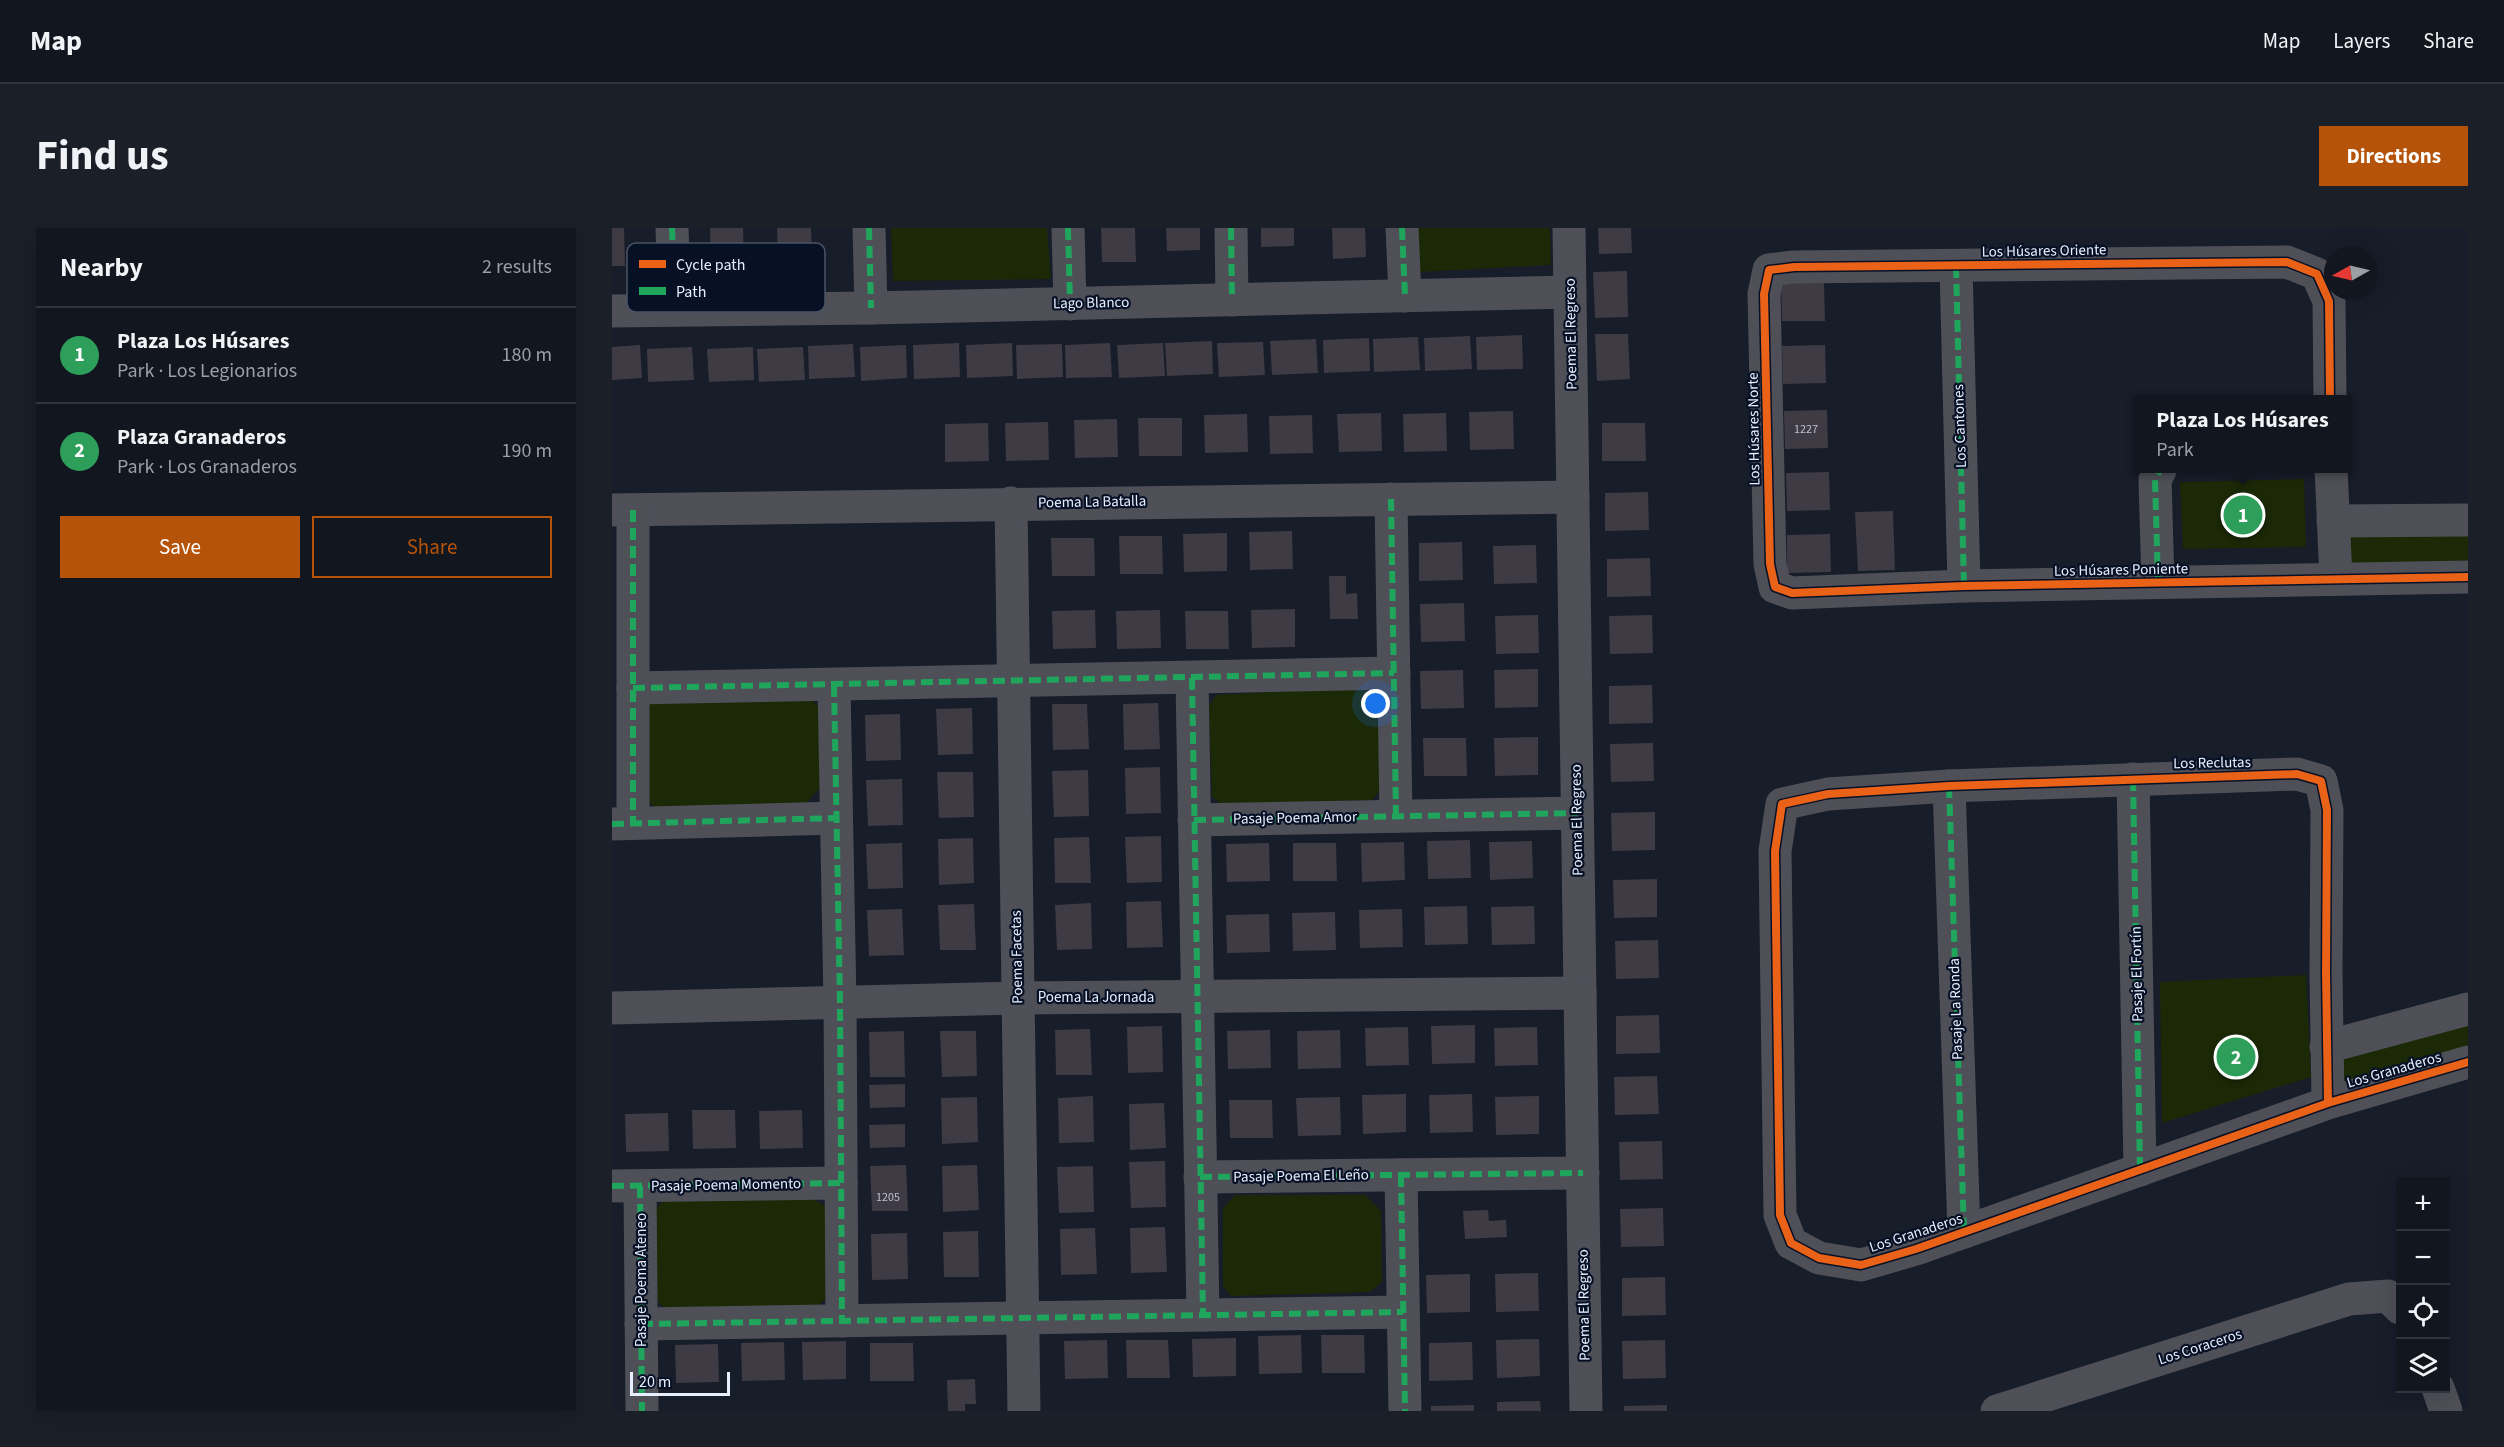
<!DOCTYPE html>
<html lang="en">
<head>
<meta charset="utf-8">
<style>
  :root { --surface:#11161f; --page:#1a1f28; --text:#f1f3f6; --muted:#9c9fa4; --line:#30353d; --accent:#b45309 }
  body { margin:0; font-family:"Source Sans 3",sans-serif; background:var(--page); color:var(--text) }
  .controls { position:absolute; right:18px; bottom:18px; display:grid; overflow:hidden; border-radius:0px; box-shadow:0 6px 24px #0002 }
  .controls button { width:54px; height:54px; display:grid; place-items:center; padding:0; border:0; border-bottom:2px solid var(--line); background:var(--surface); color:var(--text); font:30px sans-serif }
  .compass { position:absolute; left:1712px; top:18px; width:54px; height:54px; border-radius:50%; background:var(--surface); box-shadow:0 6px 24px #0002; rotate:262deg }
  .scale { position:absolute; left:18px; bottom:15px; width:100px; box-sizing:border-box; padding-left:6px; border:3px solid #e7effe; border-top:0; font-size:16px; line-height:21px; white-space:nowrap; color:#e7effe; -webkit-text-stroke:4px #071126; paint-order:stroke }
  .you { position:absolute; left:764px; top:476px; width:21px; height:21px; margin:-15px; border:4px solid #fff; border-radius:50%; background:#1a73e8; box-shadow:0 0 0 9px #1a73e833 }
  .badge { display:grid; place-items:center; width:39px; height:39px; border-radius:50%; background:var(--accent); color:#fff; font-size:20px; font-weight:700 }
  .pin { position:absolute; translate:-50% -50%; border:3px solid #fff; box-shadow:0 2px 6px #0006 }
  .popup { position:absolute; left:1521px; top:167px; width:219px; height:78px; box-sizing:border-box; display:grid; place-content:center; border-radius:0px; background:var(--surface); filter:drop-shadow(0 2px 4px #0005); font-size:20px; white-space:nowrap; color:var(--muted) }
  .popup b { font-size:22px; color:var(--text) }
  .popup::after { content:''; position:absolute; left:50%; top:100%; margin-left:-12px; border:12px solid transparent; border-top-color:var(--surface) }
  .list { margin:0; padding:0; list-style:none }
  h2 { display:flex; justify-content:space-between; align-items:center; height:78px; margin:0; padding:0 24px; font-size:26px }
  h2 small { font-size:20px; font-weight:400; color:var(--muted) }
  .list li { display:grid; grid-template-columns:39px 1fr auto; gap:18px; align-items:center; box-sizing:border-box; height:96px; padding:0 24px; border-top:2px solid var(--line) }
  .list b { display:block; font-size:22px; white-space:nowrap }
  .list p { margin:0; font-size:20px; white-space:nowrap; color:var(--muted) }
  .list em { font-size:20px; font-style:normal; color:var(--muted) }
  .actions { display:flex; gap:12px; padding:18px 24px }
  .actions a { flex:1; padding:14px 0; border:2px solid var(--accent); border-radius:0px; text-align:center; font-size:21px; color:var(--accent) }
  .actions .main { background:var(--accent); color:#fff }
  .icon { flex:none; width:33px; height:33px; fill:none; stroke:currentColor; stroke-width:2; stroke-linecap:round; stroke-linejoin:round }
  .map { position:relative; flex:none; width:1856px; height:1183px; overflow:hidden; border-radius:0px }
  header { display:flex; align-items:center; gap:36px; box-sizing:border-box; height:84px; padding:0 30px; background:var(--surface); border-bottom:2px solid var(--line) }
  header strong { font-size:28px }
  nav { display:flex; gap:33px; margin-inline-start:auto; font-size:21px }
  .intro { display:flex; align-items:center; justify-content:space-between; box-sizing:border-box; height:144px; padding:0 36px }
  h1 { margin:0; font-size:42px }
  .button { padding:15px 27px; border-radius:0px; background:var(--accent); color:#fff; font-size:21px; font-weight:700 }
  main { display:flex; gap:36px; padding:0 36px }
  aside { flex:1; background:var(--surface); border-radius:0px; box-shadow:0 6px 24px #0002 }
  .map>svg:first-child { display:block }
  .green { fill:#1c2907 }
  .building { fill:#3e3b44 }
  .lines { fill:none; stroke-linecap:round; stroke-linejoin:round }
  .minor { stroke:#4f4f58; stroke-width:33 }
  .quiet { stroke:#20a55d; stroke-width:6; stroke-dasharray:12 6; stroke-linecap:butt }
  .cycleway-casing { stroke:#071126; stroke-width:11 }
  .cycleway { stroke:#ea6118; stroke-width:8 }
  .labels { text-anchor:middle; dominant-baseline:central; stroke-width:4.5; stroke-linejoin:round; paint-order:stroke }
  .number-label { font-size:12px; fill:#bdc2d0 }
  .street-label { font-size:15px; fill:#e7effe; stroke:#071126 }
  .key { fill:#071126; stroke:#4a5467; stroke-width:1.5 }
  .key-label { font-size:16px; fill:#e7effe }
</style>
</head>
<body>
<header>
<strong>Map</strong>
<nav><a>Map</a><a>Layers</a><a>Share</a></nav>
</header>
<div class="intro"><h1>Find us</h1><a class="button">Directions</a></div>
<main>
<aside>
<h2>Nearby<small>2 results</small></h2>
<ul class="list">
<li><span class="badge" style="background:#2e9e5b">1</span><div><b>Plaza Los Húsares</b><p>Park · Los Legionarios</p></div><em>180 m</em></li>
<li><span class="badge" style="background:#2e9e5b">2</span><div><b>Plaza Granaderos</b><p>Park · Los Granaderos</p></div><em>190 m</em></li>
</ul>
<div class="actions"><a class="main">Save</a><a>Share</a></div>
</aside>
<div class="map">
<svg width="1856" height="1183" viewBox="0 0 1856 1183">
  <rect width="100%" height="100%" fill="#171d29"/>
  <!-- green -->
  <g class="green">
    <polygon points="279,0 435,0 439,51 281,53"/>
    <polygon points="806,0 938,0 939,37 807,44"/>
    <polygon points="1692,251 1694,319 1571,321 1568,254"/>
    <polygon points="1856,303 1856,339 1736,340 1732,305"/>
    <polygon points="753,459 767,472 771,559 760,572 609,576 600,569 597,478 604,467"/>
    <polygon points="191,465 206,478 209,559 193,576 45,581 29,567 28,482 43,470"/>
    <polygon points="1694,747 1699,849 1550,895 1548,754"/>
    <polygon points="1856,795 1856,822 1728,860 1727,830"/>
    <polygon points="623,967 753,967 769,983 770,1054 758,1064 619,1068 611,1058 611,980"/>
    <polygon points="53,971 200,971 215,979 215,1070 200,1083 56,1085 42,1068 42,983"/>
  </g>
  <!-- building -->
  <g class="building">
    <polygon points="0,0 12,0 13,38 0,38"/>
    <polygon points="98,0 131,0 132,32 99,33"/>
    <polygon points="165,0 199,0 200,34 166,35"/>
    <polygon points="489,0 523,0 524,34 490,34"/>
    <polygon points="554,0 588,0 588,22 555,23"/>
    <polygon points="649,0 682,0 682,18 649,19"/>
    <polygon points="720,0 753,0 754,29 721,31"/>
    <polygon points="986,0 1019,0 1020,25 987,26"/>
    <polygon points="1015,43 1016,89 983,90 981,44"/>
    <polygon points="1212,54 1213,93 1170,93 1169,55"/>
    <polygon points="983,106 1016,106 1018,151 985,153"/>
    <polygon points="910,107 911,141 865,142 864,109"/>
    <polygon points="858,108 860,141 813,143 812,110"/>
    <polygon points="806,109 808,142 762,144 761,111"/>
    <polygon points="757,110 758,143 712,145 711,112"/>
    <polygon points="704,111 706,145 660,147 658,113"/>
    <polygon points="600,113 601,146 555,148 553,115"/>
    <polygon points="651,114 653,147 607,149 605,115"/>
    <polygon points="347,115 348,149 302,151 301,117"/>
    <polygon points="400,115 401,148 355,150 354,117"/>
    <polygon points="498,115 500,149 454,150 453,117"/>
    <polygon points="551,115 553,148 507,150 505,117"/>
    <polygon points="241,116 243,149 197,151 196,118"/>
    <polygon points="450,116 451,149 405,151 404,117"/>
    <polygon points="28,117 30,150 0,152 0,119"/>
    <polygon points="294,117 295,150 249,153 248,119"/>
    <polygon points="1213,117 1214,155 1171,156 1170,118"/>
    <polygon points="80,119 82,152 36,154 35,121"/>
    <polygon points="141,119 142,152 97,154 95,121"/>
    <polygon points="191,119 193,152 147,154 145,121"/>
    <polygon points="1215,182 1216,220 1173,221 1172,183"/>
    <polygon points="901,183 902,221 858,222 857,184"/>
    <polygon points="769,185 770,223 727,224 725,186"/>
    <polygon points="834,185 835,223 792,224 791,186"/>
    <polygon points="635,186 636,224 593,225 592,187"/>
    <polygon points="700,187 701,225 658,226 657,188"/>
    <polygon points="526,190 570,190 570,228 527,228"/>
    <polygon points="505,191 506,229 463,230 462,192"/>
    <polygon points="436,194 437,232 394,233 393,195"/>
    <polygon points="376,195 377,233 333,234 333,196"/>
    <polygon points="990,195 1033,195 1034,233 990,233"/>
    <polygon points="1217,244 1218,282 1175,283 1174,245"/>
    <polygon points="1036,264 1037,302 993,303 993,265"/>
    <polygon points="1281,283 1283,342 1246,343 1243,284"/>
    <polygon points="680,303 681,341 638,342 637,304"/>
    <polygon points="615,305 615,343 572,344 571,306"/>
    <polygon points="1218,306 1219,344 1175,345 1175,307"/>
    <polygon points="507,308 550,308 551,346 508,346"/>
    <polygon points="439,310 482,310 483,348 440,348"/>
    <polygon points="850,314 851,352 807,353 807,315"/>
    <polygon points="924,317 925,355 882,356 881,318"/>
    <polygon points="1038,330 1039,368 995,369 995,331"/>
    <polygon points="717,348 734,348 734,366 745,365 746,391 718,391"/>
    <polygon points="852,375 853,413 809,414 808,376"/>
    <polygon points="683,381 683,419 640,420 639,382"/>
    <polygon points="483,382 484,420 441,421 440,383"/>
    <polygon points="548,382 549,420 505,421 504,383"/>
    <polygon points="573,383 616,383 617,421 574,421"/>
    <polygon points="926,387 927,425 884,426 883,388"/>
    <polygon points="1040,387 1041,425 998,426 997,388"/>
    <polygon points="926,441 926,479 883,480 882,442"/>
    <polygon points="851,442 852,480 809,481 808,443"/>
    <polygon points="1040,457 1041,495 997,496 997,458"/>
    <polygon points="546,475 548,521 512,522 511,476"/>
    <polygon points="440,476 475,476 477,521 441,522"/>
    <polygon points="360,480 361,526 326,527 324,481"/>
    <polygon points="288,486 289,532 254,533 253,487"/>
    <polygon points="926,509 926,547 883,548 882,510"/>
    <polygon points="811,510 854,510 855,548 812,548"/>
    <polygon points="1041,515 1042,553 999,554 998,516"/>
    <polygon points="548,539 549,585 514,586 513,540"/>
    <polygon points="476,542 477,588 442,589 440,543"/>
    <polygon points="325,544 361,544 362,589 327,590"/>
    <polygon points="290,551 291,597 256,598 254,552"/>
    <polygon points="1043,584 1043,622 1000,623 999,585"/>
    <polygon points="549,608 550,654 515,655 513,609"/>
    <polygon points="477,609 479,655 443,655 442,610"/>
    <polygon points="361,610 362,655 327,657 326,611"/>
    <polygon points="858,612 859,650 816,651 815,613"/>
    <polygon points="920,613 921,650 878,652 877,614"/>
    <polygon points="792,614 793,652 750,654 749,615"/>
    <polygon points="290,615 291,660 256,661 254,616"/>
    <polygon points="657,615 658,653 615,654 614,616"/>
    <polygon points="681,615 724,615 725,653 681,653"/>
    <polygon points="1045,651 1045,689 1002,690 1001,652"/>
    <polygon points="549,673 551,719 515,720 514,674"/>
    <polygon points="479,675 480,721 445,722 443,677"/>
    <polygon points="362,676 364,722 328,722 326,677"/>
    <polygon points="855,678 856,716 813,717 812,679"/>
    <polygon points="922,678 923,716 880,717 879,679"/>
    <polygon points="290,681 292,727 257,728 255,682"/>
    <polygon points="790,681 791,719 748,720 747,682"/>
    <polygon points="723,684 724,722 681,723 680,685"/>
    <polygon points="657,686 658,724 615,725 614,687"/>
    <polygon points="1046,712 1047,750 1004,751 1003,713"/>
    <polygon points="1047,787 1048,825 1004,826 1004,788"/>
    <polygon points="863,797 863,835 820,836 819,798"/>
    <polygon points="550,798 551,844 516,845 515,799"/>
    <polygon points="796,799 797,837 754,838 753,800"/>
    <polygon points="925,799 926,837 883,838 882,800"/>
    <polygon points="478,801 480,847 444,847 443,802"/>
    <polygon points="658,802 659,840 616,841 615,803"/>
    <polygon points="728,802 729,840 686,841 685,803"/>
    <polygon points="292,803 293,849 258,849 257,804"/>
    <polygon points="328,803 364,803 365,848 330,849"/>
    <polygon points="1045,848 1047,886 1003,887 1002,849"/>
    <polygon points="293,856 293,879 258,880 257,857"/>
    <polygon points="794,866 794,904 751,906 750,867"/>
    <polygon points="860,866 861,904 818,905 817,867"/>
    <polygon points="481,868 482,914 447,915 446,870"/>
    <polygon points="927,868 927,906 884,907 883,869"/>
    <polygon points="365,869 366,914 330,916 329,870"/>
    <polygon points="728,869 729,907 686,908 684,870"/>
    <polygon points="617,872 660,872 661,910 618,910"/>
    <polygon points="552,875 554,920 518,922 517,876"/>
    <polygon points="80,882 123,882 124,920 81,921"/>
    <polygon points="190,882 191,920 148,921 147,883"/>
    <polygon points="56,885 57,923 14,924 13,886"/>
    <polygon points="293,896 293,919 258,920 257,897"/>
    <polygon points="1050,913 1051,951 1008,952 1007,914"/>
    <polygon points="553,933 554,979 519,980 517,934"/>
    <polygon points="294,937 296,983 260,983 258,938"/>
    <polygon points="365,937 367,982 331,984 330,938"/>
    <polygon points="481,938 482,984 447,985 445,939"/>
    <polygon points="1051,980 1052,1018 1009,1019 1008,981"/>
    <polygon points="876,982 877,993 894,992 895,1009 853,1011 851,983"/>
    <polygon points="553,999 555,1044 519,1045 518,1000"/>
    <polygon points="483,1000 485,1046 449,1047 448,1001"/>
    <polygon points="366,1003 367,1049 332,1049 331,1004"/>
    <polygon points="295,1005 296,1051 260,1052 259,1006"/>
    <polygon points="926,1045 927,1083 884,1084 883,1046"/>
    <polygon points="858,1046 858,1084 815,1085 814,1047"/>
    <polygon points="1053,1049 1054,1087 1010,1088 1010,1050"/>
    <polygon points="689,1107 690,1145 647,1146 646,1108"/>
    <polygon points="709,1107 752,1107 753,1145 710,1145"/>
    <polygon points="624,1110 624,1148 581,1149 580,1111"/>
    <polygon points="927,1111 928,1148 885,1150 884,1112"/>
    <polygon points="495,1112 496,1150 453,1151 452,1113"/>
    <polygon points="514,1112 556,1112 558,1150 515,1150"/>
    <polygon points="1053,1112 1054,1150 1011,1151 1010,1113"/>
    <polygon points="234,1113 234,1151 191,1152 190,1114"/>
    <polygon points="172,1114 173,1152 130,1153 129,1115"/>
    <polygon points="860,1114 861,1152 817,1153 817,1115"/>
    <polygon points="258,1115 301,1115 302,1153 258,1153"/>
    <polygon points="106,1116 107,1154 64,1155 63,1117"/>
    <polygon points="363,1151 364,1176 353,1176 353,1183 336,1183 335,1152"/>
    <polygon points="928,1173 929,1183 885,1183 885,1174"/>
    <polygon points="862,1177 862,1183 819,1183 819,1178"/>
    <polygon points="1055,1177 1055,1183 1012,1183 1012,1178"/>
  </g>
  <g class="lines">
    <!-- minor -->
    <g class="minor">
      <polyline points="60,0 63,82"/>
      <polyline points="257,0 259,80"/>
      <polyline points="456,0 458,76"/>
      <polyline points="619,0 620,72"/>
      <polyline points="790,0 793,68"/>
      <polyline points="957,0 974,1183"/>
      <polyline points="1344,38 1352,358"/>
      <polyline points="0,83 259,80 958,64"/>
      <polyline points="1718,172 1717,73 1705,46 1675,34 1182,39 1157,42 1152,66 1158,336 1163,359 1180,365 1352,358 1856,349"/>
      <polyline points="1719,240 1724,351"/>
      <polyline points="779,271 784,588"/>
      <polyline points="399,275 412,1183"/>
      <polyline points="0,282 961,269"/>
      <polyline points="21,282 21,595"/>
      <polyline points="1721,293 1856,292"/>
      <polyline points="1546,354 1543,252 1549,240"/>
      <polyline points="580,450 591,1087"/>
      <polyline points="222,457 228,774 230,1093"/>
      <polyline points="21,460 782,445"/>
      <polyline points="1521,551 1528,942"/>
      <polyline points="1337,558 1352,1004"/>
      <polyline points="582,592 965,585"/>
      <polyline points="0,596 224,590"/>
      <polyline points="0,780 406,770 968,765"/>
      <polyline points="1714,819 1856,781"/>
      <polyline points="1716,875 1714,744 1715,582 1709,553 1685,546 1337,558 1216,566 1170,576 1163,623 1168,987 1179,1015 1207,1030 1249,1037 1304,1021 1716,875 1856,834"/>
      <polyline points="789,947 793,1183"/>
      <polyline points="588,949 971,945"/>
      <polyline points="0,958 229,955"/>
      <polyline points="28,958 30,1183"/>
      <polyline points="29,1096 791,1084"/>
      <polyline points="1826,1160 1834,1183"/>
      <polyline points="1385,1183 1737,1071 1776,1068 1788,1080"/>
    </g>
    <!-- quiet -->
    <g class="quiet">
      <polyline points="60,0 63,82"/>
      <polyline points="257,0 259,80"/>
      <polyline points="456,0 458,76"/>
      <polyline points="619,0 620,72"/>
      <polyline points="790,0 793,68"/>
      <polyline points="1344,38 1352,358"/>
      <polyline points="779,271 784,588"/>
      <polyline points="21,282 21,595"/>
      <polyline points="1546,354 1543,252 1549,240"/>
      <polyline points="580,450 591,1087"/>
      <polyline points="222,457 228,774 230,1093"/>
      <polyline points="21,460 782,445"/>
      <polyline points="1521,551 1528,942"/>
      <polyline points="1337,558 1352,1004"/>
      <polyline points="582,592 965,585"/>
      <polyline points="0,596 224,590"/>
      <polyline points="789,947 793,1183"/>
      <polyline points="588,949 971,945"/>
      <polyline points="0,958 229,955"/>
      <polyline points="28,958 30,1183"/>
      <polyline points="29,1096 791,1084"/>
    </g>
    <defs>
      <g id="cycleway">
        <polyline points="1718,172 1717,73 1705,46 1675,34 1182,39 1157,42 1152,66 1158,336 1163,359 1180,365 1352,358 1856,349"/>
        <polyline points="1716,875 1714,744 1715,582 1709,553 1685,546 1337,558 1216,566 1170,576 1163,623 1168,987 1179,1015 1207,1030 1249,1037 1304,1021 1716,875 1856,834"/>
      </g>
    </defs>
    <!-- cycleway casing -->
    <use href="#cycleway" class="cycleway-casing"/>
    <!-- cycleway -->
    <use href="#cycleway" class="cycleway"/>
  </g>
  <g class="labels">
    <!-- number labels -->
    <g class="number-label">
      <text x="1194" y="201">1227</text>
      <text x="276" y="969">1205</text>
    </g>
    <!-- street labels -->
    <g class="street-label">
      <text transform="translate(1432 23) rotate(-1)">Los Húsares Oriente</text>
      <text transform="translate(479 75) rotate(-1)">Lago Blanco</text>
      <text transform="translate(959 106) rotate(-91)">Poema El Regreso</text>
      <text transform="translate(1348 198) rotate(-92)">Los Cantones</text>
      <text transform="translate(1142 201) rotate(-91)">Los Húsares Norte</text>
      <text transform="translate(480 274) rotate(-1)">Poema La Batalla</text>
      <text transform="translate(1509 342) rotate(-1)">Los Húsares Poniente</text>
      <text transform="translate(1600 535) rotate(-1)">Los Reclutas</text>
      <text transform="translate(683 590) rotate(-1)">Pasaje Poema Amor</text>
      <text transform="translate(965 592) rotate(-91)">Poema El Regreso</text>
      <text transform="translate(405 729) rotate(-91)">Poema Facetas</text>
      <text transform="translate(1525 746) rotate(-91)">Pasaje El Fortín</text>
      <text x="484" y="769">Poema La Jornada</text>
      <text transform="translate(1344 781) rotate(-92)">Pasaje La Ronda</text>
      <text transform="translate(1782 842) rotate(-16)">Los Granaderos</text>
      <text transform="translate(689 948) rotate(-1)">Pasaje Poema El Leño</text>
      <text transform="translate(114 957) rotate(-1)">Pasaje Poema Momento</text>
      <text transform="translate(1304 1005) rotate(-18)">Los Granaderos</text>
      <text transform="translate(29 1052) rotate(-90)">Pasaje Poema Ateneo</text>
      <text transform="translate(972 1077) rotate(-91)">Poema El Regreso</text>
      <text transform="translate(1588 1119) rotate(-18)">Los Coraceros</text>
    </g>
  </g>
  <!-- legend -->
  <rect x="15" y="15" width="198" height="69" rx="9" class="key"/>
  <rect x="27" y="32" width="27" height="8" fill="#ea6118"/>
  <rect x="27" y="59" width="27" height="8" fill="#20a55d"/>
  <g class="key-label">
    <text x="64" y="42">Cycle path</text>
    <text x="64" y="69">Path</text>
  </g>
</svg>
<div class="controls">
<button>+</button>
<button>−</button>
<button><svg class="icon" aria-label="locate" viewBox="0 0 24 24"><circle cx="12" cy="12" r="6"/><path d="M12 2v4M12 18v4M2 12h4M18 12h4"/></svg></button>
<button><svg class="icon" aria-label="layers" viewBox="0 0 24 24"><path d="M12 4l9 5-9 5-9-5zM3 14l9 5 9-5"/></svg></button>
</div>
<svg class="compass" viewBox="-18 -18 36 36"><path d="M0-13l5 13h-10z" fill="#e53935"/><path d="M0 13l5-13h-10z" fill="#9c9fa4"/></svg>
<div class="scale">20 m</div>
<div class="you"></div>
<div class="pin badge" style="left:1631px;top:287px;background:#2e9e5b">1</div>
<div class="popup"><b>Plaza Los Húsares</b>Park</div>
<div class="pin badge" style="left:1624px;top:829px;background:#2e9e5b">2</div>
</div>
</main>
</body>
</html>
